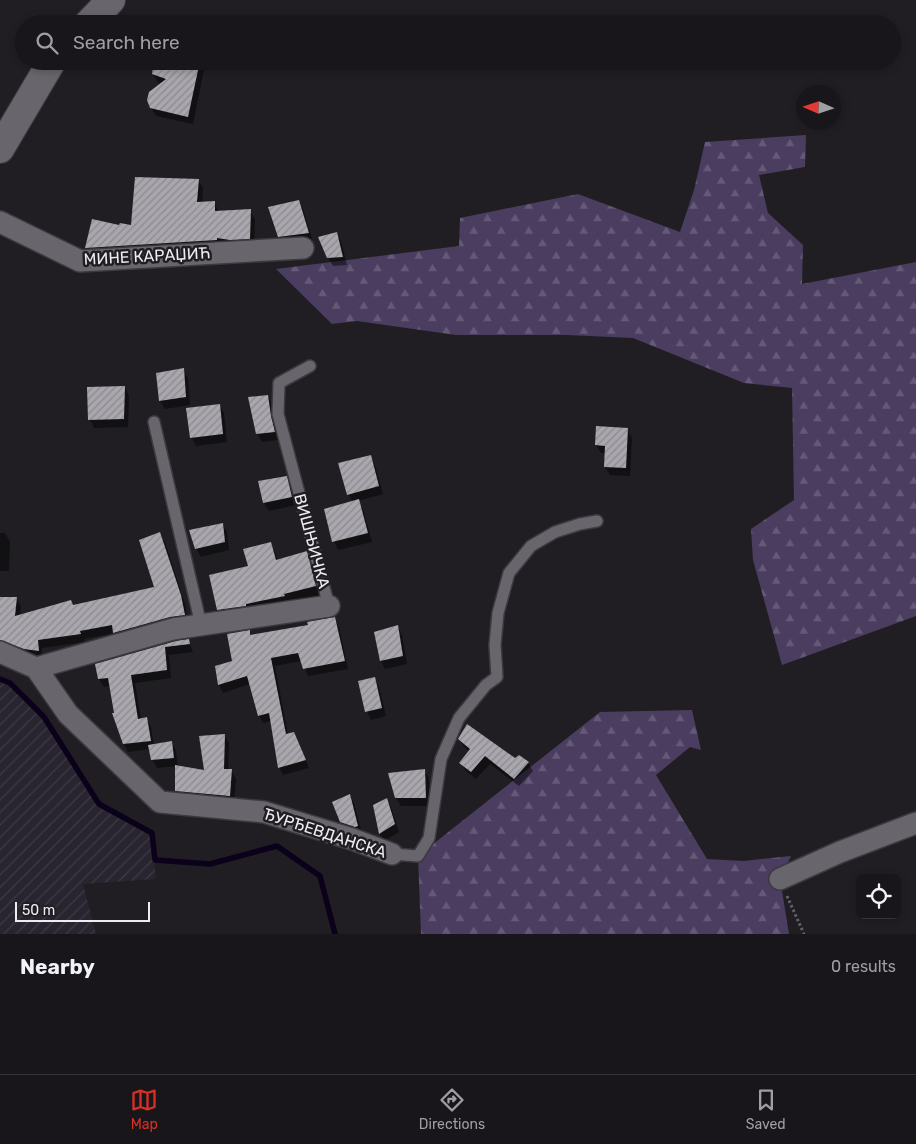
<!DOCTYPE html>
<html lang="en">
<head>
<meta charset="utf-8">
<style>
  :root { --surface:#18161a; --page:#252327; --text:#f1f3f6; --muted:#9f9fa2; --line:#363539; --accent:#d93025 }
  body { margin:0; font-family:Rubik,sans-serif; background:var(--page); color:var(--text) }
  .controls { position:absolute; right:15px; bottom:15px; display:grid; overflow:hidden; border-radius:8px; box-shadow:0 2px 8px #0003 }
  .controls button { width:45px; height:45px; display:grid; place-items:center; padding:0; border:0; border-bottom:1px solid var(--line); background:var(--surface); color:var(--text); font:25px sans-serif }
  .compass { position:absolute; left:796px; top:85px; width:45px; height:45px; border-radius:50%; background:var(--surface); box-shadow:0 2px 8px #0003; rotate:273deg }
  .scale { position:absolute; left:15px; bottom:12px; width:135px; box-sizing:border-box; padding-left:5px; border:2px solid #edecf0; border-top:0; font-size:14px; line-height:18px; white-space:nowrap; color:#edecf0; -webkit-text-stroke:4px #201e23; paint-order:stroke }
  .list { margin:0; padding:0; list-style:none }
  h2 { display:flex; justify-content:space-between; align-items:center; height:65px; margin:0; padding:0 20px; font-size:21px }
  h2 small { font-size:16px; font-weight:400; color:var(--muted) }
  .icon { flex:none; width:28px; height:28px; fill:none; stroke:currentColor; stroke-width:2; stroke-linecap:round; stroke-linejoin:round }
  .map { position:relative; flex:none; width:916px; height:934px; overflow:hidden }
  .search { position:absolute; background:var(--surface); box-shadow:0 2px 8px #0003; left:15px; right:15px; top:15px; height:55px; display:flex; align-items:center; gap:12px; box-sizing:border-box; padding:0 18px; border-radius:28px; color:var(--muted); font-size:19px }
  .sheet { height:140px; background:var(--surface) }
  nav { display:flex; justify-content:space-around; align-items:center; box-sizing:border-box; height:70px; border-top:1px solid var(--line); background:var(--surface); font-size:14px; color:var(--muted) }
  nav a { display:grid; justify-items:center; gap:2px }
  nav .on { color:var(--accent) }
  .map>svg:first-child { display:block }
  .industrial { fill:url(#industrial-furrows) }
  .forest { fill:url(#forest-firs) }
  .shadow { fill:#0007 }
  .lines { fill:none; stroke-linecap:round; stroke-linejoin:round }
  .stream { stroke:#0b011a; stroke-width:5.5 }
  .building { fill:url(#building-hatch) }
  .lane-casing { stroke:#3c3a3f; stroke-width:14 }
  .street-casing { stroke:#3c3a3f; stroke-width:24 }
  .secondary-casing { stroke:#3c3a3f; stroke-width:30 }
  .path { stroke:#646267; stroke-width:3; stroke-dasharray:2.5 2.5; stroke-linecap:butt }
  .lane { stroke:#68666c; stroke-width:11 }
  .street { stroke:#68666c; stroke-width:21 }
  .secondary { stroke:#68666c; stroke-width:28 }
  .labels { text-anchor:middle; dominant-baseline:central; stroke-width:5; stroke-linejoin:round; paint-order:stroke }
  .street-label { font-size:16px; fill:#edecf0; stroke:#201e23 }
</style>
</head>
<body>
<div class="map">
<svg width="916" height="934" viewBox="0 0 916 934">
  <defs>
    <pattern id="industrial-furrows" width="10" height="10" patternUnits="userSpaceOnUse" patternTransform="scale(1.25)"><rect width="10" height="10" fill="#292530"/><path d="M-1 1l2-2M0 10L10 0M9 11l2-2" fill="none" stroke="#3e3a44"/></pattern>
    <pattern id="forest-firs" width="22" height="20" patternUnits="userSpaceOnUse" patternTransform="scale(1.25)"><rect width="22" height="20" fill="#4a3d5f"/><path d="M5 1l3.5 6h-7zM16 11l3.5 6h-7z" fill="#645976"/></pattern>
    <pattern id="building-hatch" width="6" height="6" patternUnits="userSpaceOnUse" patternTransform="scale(1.25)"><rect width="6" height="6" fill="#a9a7ad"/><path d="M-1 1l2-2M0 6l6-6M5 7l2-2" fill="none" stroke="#8c8a8f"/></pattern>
  </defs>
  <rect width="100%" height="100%" fill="#201e23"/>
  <!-- industrial -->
  <polygon class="industrial" points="0,679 10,683 44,717 99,804 152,833 156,879 83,884 96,934 0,934"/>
  <!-- forest -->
  <g class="forest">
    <polygon points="806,135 805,167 759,175 768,213 803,245 802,284 916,262 916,616 782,665 753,560 751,529 794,500 792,388 744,383 633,338 567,335 456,335 357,321 332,324 276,269 459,246 460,218 578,194 680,232 694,190 705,142"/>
    <polygon points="692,710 701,750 690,747 656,775 707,859 744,861 791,856 780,879 789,934 421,934 418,856 600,712"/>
  </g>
  <!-- shadow -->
  <g class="shadow">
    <polygon points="199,62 204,70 193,124 156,116 151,108 162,84 158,82 153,74"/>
    <polygon points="198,180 203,188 202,203 214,202 219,212 250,211 255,219 254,247 91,256 87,248 93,220 120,227 132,227"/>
    <polygon points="298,201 303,209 313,242 284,245 279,236"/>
    <polygon points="336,233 341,241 347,265 333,266 328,257"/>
    <polygon points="183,370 188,378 190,405 165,409 160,401"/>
    <polygon points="125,387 129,396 128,427 94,428 90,420"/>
    <polygon points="268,396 272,404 275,425 279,440 262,442 257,433"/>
    <polygon points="219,405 224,413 227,442 196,446 192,438"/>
    <polygon points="627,429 632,438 630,476 610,475 605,467 606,453 601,453 596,445"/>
    <polygon points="371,457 375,465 383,494 358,501 363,509 372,542 338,550 334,541 353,502 348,494"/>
    <polygon points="286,478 291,486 296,505 269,511 264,503 259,482"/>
    <polygon points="222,524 227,532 229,550 201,557 196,548"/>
    <polygon points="0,533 5,533 10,542 9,571 0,571"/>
    <polygon points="160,534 165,542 185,604 188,623 119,641 115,633 84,639 85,642 42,648 42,659 0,649 0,599 16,598 21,606 20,616 74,606 156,588"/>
    <polygon points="271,544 275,552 278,561 306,552 311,560 320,595 223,618 218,609 250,566"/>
    <polygon points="334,619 339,627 348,669 308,676 302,661 275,666 288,735 298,742 309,768 283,775 279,767 272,721 263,723 259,716 250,684 223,693 219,685 216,667 234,662 249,632 251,636 310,626"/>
    <polygon points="398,627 402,635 407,664 385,669 381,661"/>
    <polygon points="188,641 193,652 169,655 171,678 135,683 141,720 146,719 151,727 154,745 172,743 176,751 178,766 205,771 224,735 229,743 228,770 231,770 236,779 234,804 181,799 177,791 177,766 157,768 152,759 150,749 128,752 124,744 114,714 115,714 111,686 104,687 99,679 96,665"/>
    <polygon points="374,678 379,687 386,716 371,720 367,712 360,682"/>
    <polygon points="460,739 515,759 519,757 528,763 533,771 519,786 490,764 476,779 466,771 461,763 470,752 464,747"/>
    <polygon points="424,770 429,778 430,806 401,806 396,798"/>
    <polygon points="350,795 354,803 362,834 346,830 341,822"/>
    <polygon points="387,799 391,807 399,832 384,841 380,833"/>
  </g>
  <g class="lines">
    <!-- stream -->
    <polyline class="stream" points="0,679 10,683 44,717 99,804 152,833 155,860 210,864 277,846 320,876 335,934"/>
  </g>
  <!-- building -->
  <g class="building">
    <polygon points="154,61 200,61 188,117 150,108 147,100 149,92 166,79 152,74"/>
    <polygon points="135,177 199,179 197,202 215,201 215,211 251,209 250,239 230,240 217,238 217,240 85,248 92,219 119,225 120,223 131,225"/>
    <polygon points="299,200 309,233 278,237 268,207"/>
    <polygon points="337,232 343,257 327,258 318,237"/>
    <polygon points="184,368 186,397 159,401 156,373"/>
    <polygon points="125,386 124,419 88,420 87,387"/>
    <polygon points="268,395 271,416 275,432 256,434 248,397"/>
    <polygon points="220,404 223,434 190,438 186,408"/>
    <polygon points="596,426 628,428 626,468 604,467 605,446 595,445"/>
    <polygon points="371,455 379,486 347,495 338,463"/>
    <polygon points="287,476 292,497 263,503 258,481"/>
    <polygon points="359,499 368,533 332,542 324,509"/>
    <polygon points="223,523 225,542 195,549 189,530"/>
    <polygon points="160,532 181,595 185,615 170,617 113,633 112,625 80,631 81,634 38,640 39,651 24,649 0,640 0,597 17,597 15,616 71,600 73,605 154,587 139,540"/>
    <polygon points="271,542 276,560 307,551 316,586 284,594 285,596 246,604 246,606 217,610 209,575 248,566 243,549"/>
    <polygon points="335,617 345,661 303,669 298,653 271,658 286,734 294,732 306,760 278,768 269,713 258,716 247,676 218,685 215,666 232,661 227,634 250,630 250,635 308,625 307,622"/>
    <polygon points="398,625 403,656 380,661 374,632"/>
    <polygon points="189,639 190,644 165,647 167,670 131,675 138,719 147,717 151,741 123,744 112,713 114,713 108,678 98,679 95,664 176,641"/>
    <polygon points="375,677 382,708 365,712 358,681"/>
    <polygon points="467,724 515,758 519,755 529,762 514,779 485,756 471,772 459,763 470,749 458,739"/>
    <polygon points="225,734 224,769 232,769 230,796 175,791 175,765 204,770 199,736"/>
    <polygon points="172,741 174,758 151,760 148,745"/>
    <polygon points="425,769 426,798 395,798 388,773"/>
    <polygon points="350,794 358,826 355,827 340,822 332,802"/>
    <polygon points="387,798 395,824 379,834 373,805"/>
  </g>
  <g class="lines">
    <defs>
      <g id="lane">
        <polyline points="310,366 279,383 278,414 329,606"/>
        <polyline points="154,422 201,625"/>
        <polyline points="392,854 418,856 429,838 441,759 459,718 486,685 497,677 495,645 498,613 509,573 531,546 555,532 580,524 597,521"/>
      </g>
      <g id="street">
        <polyline points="0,222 80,261 303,248"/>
        <polyline points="0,652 36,668 68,714 160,802 264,812 352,839 392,854"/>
        <polyline points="36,668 173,629 329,606"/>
        <polyline points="780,879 840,852 916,823"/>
      </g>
      <g id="secondary">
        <polyline points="88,24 111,0"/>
        <polyline points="0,149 52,61"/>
      </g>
    </defs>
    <!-- lane casing -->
    <use href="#lane" class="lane-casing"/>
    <!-- street casing -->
    <use href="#street" class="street-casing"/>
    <!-- secondary casing -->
    <use href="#secondary" class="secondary-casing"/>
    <!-- path -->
    <polyline class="path" points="787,896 804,934"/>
    <!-- lane -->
    <use href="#lane" class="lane"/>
    <!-- street -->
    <use href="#street" class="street"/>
    <!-- secondary -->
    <use href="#secondary" class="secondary"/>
  </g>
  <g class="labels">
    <!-- street labels -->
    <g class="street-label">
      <text transform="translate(147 256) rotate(-3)">МИНЕ КАРАЏИЋ</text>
      <text transform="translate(312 541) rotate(75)">ВИШЊИЧКА</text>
      <text transform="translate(325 833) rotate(18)">ЂУРЂЕВДАНСКА</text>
    </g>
  </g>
</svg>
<div class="controls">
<button><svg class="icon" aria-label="locate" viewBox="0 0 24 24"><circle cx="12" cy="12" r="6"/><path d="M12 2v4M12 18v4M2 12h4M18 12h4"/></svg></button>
</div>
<svg class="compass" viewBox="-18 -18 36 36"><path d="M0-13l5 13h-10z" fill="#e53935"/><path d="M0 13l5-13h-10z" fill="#9f9fa2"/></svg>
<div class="scale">50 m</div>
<div class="search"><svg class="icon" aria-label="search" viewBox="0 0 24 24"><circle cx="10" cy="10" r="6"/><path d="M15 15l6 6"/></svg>Search here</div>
</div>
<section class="sheet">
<h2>Nearby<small>0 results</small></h2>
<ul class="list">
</ul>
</section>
<nav>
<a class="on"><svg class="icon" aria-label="map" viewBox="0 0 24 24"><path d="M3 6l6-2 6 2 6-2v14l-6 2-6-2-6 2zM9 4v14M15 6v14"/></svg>Map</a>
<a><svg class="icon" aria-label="directions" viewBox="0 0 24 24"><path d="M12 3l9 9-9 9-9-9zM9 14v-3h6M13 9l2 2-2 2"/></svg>Directions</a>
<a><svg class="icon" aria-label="saved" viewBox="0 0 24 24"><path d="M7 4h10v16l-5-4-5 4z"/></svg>Saved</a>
</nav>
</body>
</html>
